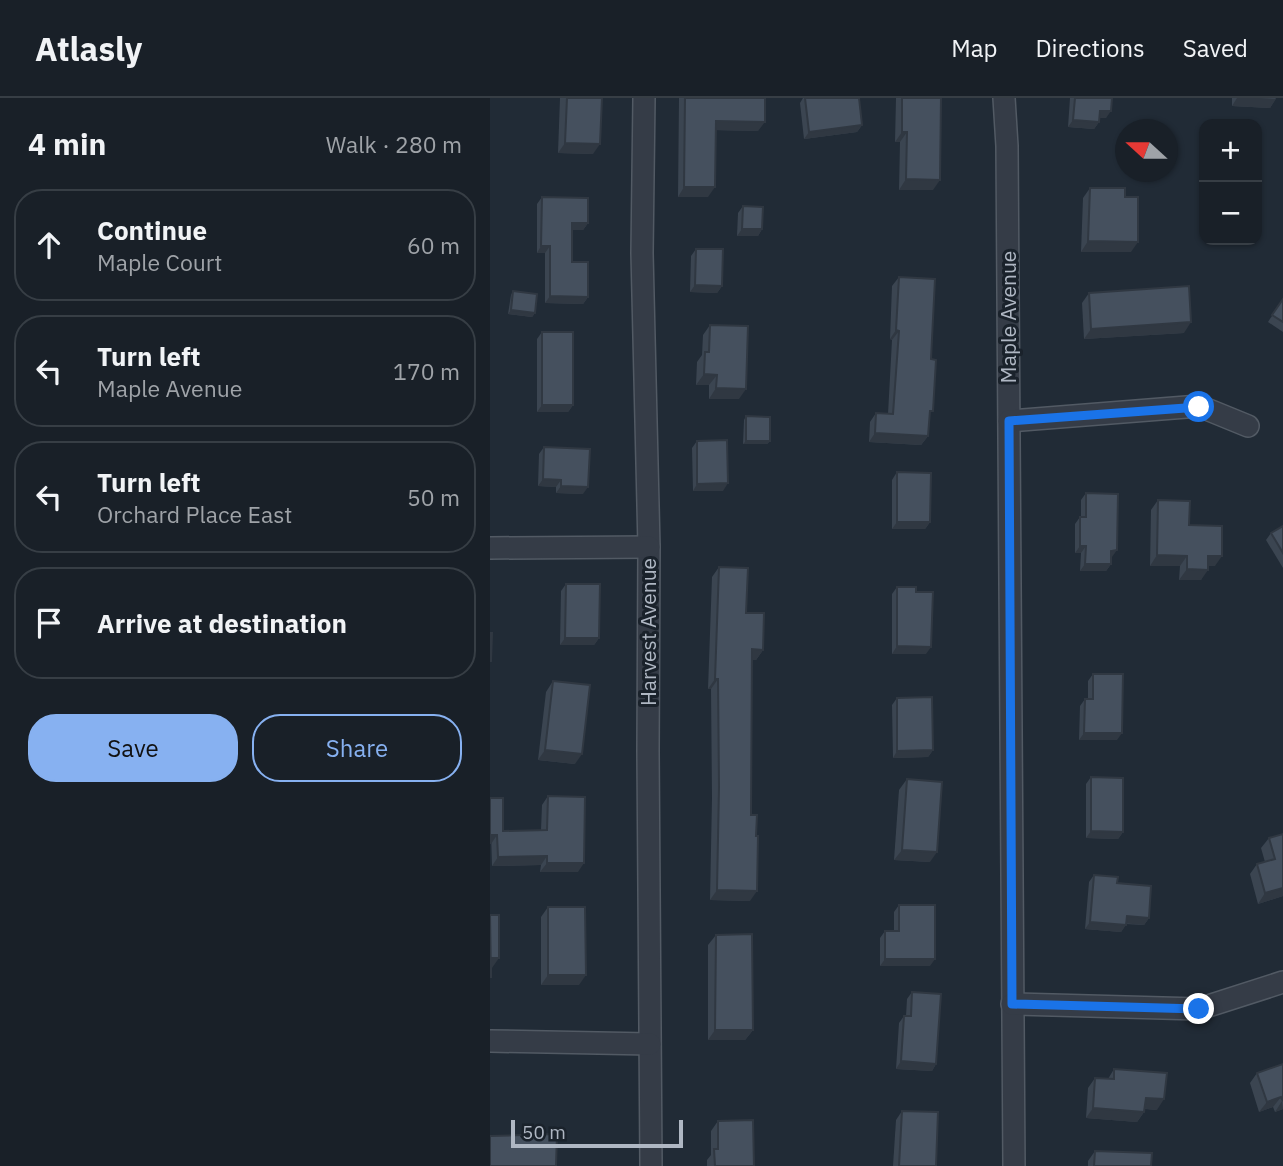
<!DOCTYPE html>
<html lang="en">
<head>
<meta charset="utf-8">
<style>
  :root { --surface:#192028; --page:#262d34; --text:#f1f3f6; --muted:#9fa3a8; --line:#373e45; --accent:#87b1f1 }
  body { margin:0; font-family:"IBM Plex Sans",sans-serif; background:var(--page); color:var(--text) }
  .controls { position:absolute; right:21px; top:21px; display:grid; overflow:hidden; border-radius:14px; box-shadow:0 2px 5px #0004 }
  .controls button { width:63px; height:63px; display:grid; place-items:center; padding:0; border:0; border-bottom:2px solid var(--line); background:var(--surface); color:var(--text); font:35px sans-serif }
  .compass { position:absolute; left:625px; top:21px; width:63px; height:63px; border-radius:50%; background:var(--surface); box-shadow:0 2px 5px #0004; rotate:291deg }
  .scale { position:absolute; left:21px; bottom:18px; width:172px; box-sizing:border-box; padding-left:7px; border:4px solid #afb7c3; border-top:0; font-size:19px; line-height:24px; white-space:nowrap; color:#afb7c3; -webkit-text-stroke:5px #1a222b; paint-order:stroke }
  .stop { position:absolute; width:21px; height:21px; margin:-16px; border:5px solid #1a73e8; border-radius:50%; background:#fff }
  .stop.end { background:#1a73e8; border-color:#fff; box-shadow:0 2px 7px #0008 }
  .list { margin:0; padding:0; list-style:none }
  h2 { display:flex; justify-content:space-between; align-items:center; height:91px; margin:0; padding:0 28px; font-size:30px }
  h2 small { font-size:23px; font-weight:400; color:var(--muted) }
  .list li { display:grid; grid-template-columns:46px 1fr auto; gap:21px; align-items:center; box-sizing:border-box; height:112px; margin:0 14px 14px; padding:0 14px; border:2px solid var(--line); border-radius:28px }
  .list b { display:block; font-size:26px; white-space:nowrap }
  .list p { margin:0; font-size:23px; white-space:nowrap; color:var(--muted) }
  .list em { font-size:23px; font-style:normal; color:var(--muted) }
  .actions { display:flex; gap:14px; padding:21px 28px }
  .actions a { flex:1; padding:16px 0; border:2px solid var(--accent); border-radius:28px; text-align:center; font-size:24px; color:var(--accent) }
  .actions .main { background:var(--accent); color:#111 }
  .icon { flex:none; width:38px; height:38px; fill:none; stroke:currentColor; stroke-width:2; stroke-linecap:round; stroke-linejoin:round }
  .map { position:relative; flex:none; width:793px; height:1068px; overflow:hidden }
  header { display:flex; align-items:center; gap:42px; box-sizing:border-box; height:98px; padding:0 35px; background:var(--surface); border-bottom:2px solid var(--line) }
  header strong { font-size:33px }
  nav { display:flex; gap:38px; margin-inline-start:auto; font-size:24px }
  main { display:flex }
  aside { flex:1; background:var(--surface) }
  .map>svg:first-child { display:block }
  .lines { fill:none; stroke-linecap:round; stroke-linejoin:round }
  .street-casing { stroke:#525a64; stroke-width:24 }
  .street { stroke:#353c47; stroke-width:21 }
  .wall { fill:#3b4551 }
  .shaded-wall { fill:#303842 }
  .building { fill:#45505e; stroke:#303842; stroke-width:2 }
  .route { stroke:#1a73e8; stroke-width:9 }
  .labels { text-anchor:middle; dominant-baseline:central; stroke-width:6; stroke-linejoin:round; paint-order:stroke }
  .street-label { font-size:21px; fill:#afb7c3; stroke:#1a222b }
</style>
</head>
<body>
<header>
<strong>Atlasly</strong>
<nav><a>Map</a><a>Directions</a><a>Saved</a></nav>
</header>
<main>
<aside>
<h2>4 min<small>Walk · 280 m</small></h2>
<ul class="list">
<li><svg class="icon" aria-label="ahead" viewBox="0 0 24 24"><path d="M12 20V5M6 11l6-6 6 6"/></svg><div><b>Continue</b><p>Maple Court</p></div><em>60 m</em></li>
<li><svg class="icon" aria-label="left" viewBox="0 0 24 24"><path d="M17 20v-9H6M10 6l-5 5 5 5"/></svg><div><b>Turn left</b><p>Maple Avenue</p></div><em>170 m</em></li>
<li><svg class="icon" aria-label="left" viewBox="0 0 24 24"><path d="M17 20v-9H6M10 6l-5 5 5 5"/></svg><div><b>Turn left</b><p>Orchard Place East</p></div><em>50 m</em></li>
<li><svg class="icon" aria-label="arrive" viewBox="0 0 24 24"><path d="M6 21V4h12l-3 4 3 4H6"/></svg><div><b>Arrive at destination</b></div></li>
</ul>
<div class="actions"><a class="main">Save</a><a>Share</a></div>
</aside>
<div class="map">
<svg width="793" height="1068" viewBox="0 0 793 1068">
  <rect width="100%" height="100%" fill="#212b36"/>
  <g class="lines">
    <defs>
      <g id="street">
        <polyline points="154,0 152,155 159,449 158,653 161,1068"/>
        <polyline points="514,0 517,48 524,1068"/>
        <polyline points="519,323 709,308 758,328"/>
        <polyline points="0,450 159,449"/>
        <polyline points="522,906 709,911 793,884"/>
        <polyline points="0,943 160,946"/>
      </g>
    </defs>
    <!-- street casing -->
    <use href="#street" class="street-casing"/>
    <!-- street -->
    <use href="#street" class="street"/>
  </g>
  <!-- wall -->
  <g class="wall">
    <polygon points="70,0 112,0 103,56 68,55"/>
    <polygon points="189,0 275,0 268,33 226,32 218,99 188,99"/>
    <polygon points="313,0 369,0 372,27 367,34 314,41 310,5"/>
    <polygon points="406,0 451,0 443,92 409,92 410,44 405,44"/>
    <polygon points="580,0 622,0 616,20 610,20 609,24 604,31 578,29"/>
    <polygon points="742,0 786,0 780,10 742,8"/>
    <polygon points="600,90 635,99 641,154 591,154 593,100"/>
    <polygon points="52,99 98,125 93,132 82,132 82,164 98,199 93,206 55,205 55,155 47,155 47,106"/>
    <polygon points="253,108 272,131 268,138 247,138 248,115"/>
    <polygon points="206,151 232,188 227,195 200,194 201,158"/>
    <polygon points="409,179 441,261 438,338 431,347 379,344 380,324 386,315 398,316 402,242 400,241 402,188"/>
    <polygon points="23,193 45,215 42,219 18,216 21,197"/>
    <polygon points="599,195 694,235 594,241 592,205"/>
    <polygon points="793,201 793,234 778,224"/>
    <polygon points="220,227 249,301 219,301 219,287 206,287 207,264 212,257 213,237"/>
    <polygon points="52,234 83,307 78,314 47,314 47,241"/>
    <polygon points="256,318 280,343 277,346 253,346 254,322"/>
    <polygon points="207,343 233,393 203,393 202,350"/>
    <polygon points="54,349 93,396 66,395 66,389 48,388 49,356"/>
    <polygon points="407,374 440,424 435,431 402,431 402,382"/>
    <polygon points="596,395 622,459 621,460 621,466 616,473 590,473 591,455 585,455 585,426 590,419 591,419 591,402"/>
    <polygon points="668,402 699,427 725,468 718,468 711,482 689,482 690,468 660,468 661,412"/>
    <polygon points="793,428 793,470 776,442 781,435"/>
    <polygon points="229,469 256,515 273,552 266,562 262,562 260,803 220,802 222,700 221,591 218,591 222,479"/>
    <polygon points="76,486 109,540 104,547 70,547 71,493"/>
    <polygon points="407,489 426,494 436,556 402,556 402,496"/>
    <polygon points="603,576 627,642 589,642 590,608 595,601 598,601 598,583"/>
    <polygon points="63,583 85,666 48,662 56,594"/>
    <polygon points="407,600 443,652 438,659 403,660 402,607"/>
    <polygon points="601,679 633,734 628,741 596,740 596,686"/>
    <polygon points="417,681 440,764 404,762 409,692"/>
    <polygon points="58,698 88,774 50,774 51,767 2,768 0,700 13,733 51,732 52,707"/>
    <polygon points="793,736 793,798 768,806 760,776 767,766 775,764 771,750 779,740"/>
    <polygon points="604,777 627,785 659,820 654,827 636,826 631,834 595,831 599,784"/>
    <polygon points="409,807 440,868 390,868 390,840 395,833 404,833 404,814"/>
    <polygon points="58,809 89,887 51,887 51,819"/>
    <polygon points="226,837 263,932 255,942 218,942 218,847"/>
    <polygon points="422,894 446,966 442,973 406,971 409,925 414,918 416,918 417,901"/>
    <polygon points="793,966 793,1011 785,1014 783,1009 769,1014 760,985 767,975"/>
    <polygon points="624,971 667,1012 655,1011 654,1014 647,1024 596,1020 598,990 605,980 618,981"/>
    <polygon points="412,1013 446,1068 403,1068 406,1022"/>
    <polygon points="228,1023 264,1068 217,1068 217,1062 221,1057 221,1033"/>
    <polygon points="605,1053 661,1068 598,1068 598,1063"/>
  </g>
  <!-- shaded-wall -->
  <g class="shaded-wall">
    <polygon points="747,0 769,0 786,1 780,10 742,8"/>
    <polygon points="610,13 621,13 616,20 605,20"/>
    <polygon points="583,22 609,24 604,31 578,29"/>
    <polygon points="226,23 275,24 268,33 219,32"/>
    <polygon points="372,27 367,34 314,41 319,34"/>
    <polygon points="412,34 417,34 410,44 405,44"/>
    <polygon points="75,45 110,46 103,56 68,55"/>
    <polygon points="416,81 450,82 443,92 409,92"/>
    <polygon points="194,89 225,89 218,99 188,99"/>
    <polygon points="82,125 98,125 93,132 77,132"/>
    <polygon points="252,131 272,131 268,138 247,138"/>
    <polygon points="598,143 648,144 641,154 591,154"/>
    <polygon points="51,148 60,148 55,155 47,155"/>
    <polygon points="205,187 232,188 227,195 200,194"/>
    <polygon points="60,198 98,199 93,206 55,205"/>
    <polygon points="21,212 45,215 42,219 18,216"/>
    <polygon points="701,224 694,235 594,241 601,231"/>
    <polygon points="406,232 409,233 402,242 400,241"/>
    <polygon points="214,276 227,277 219,287 206,287"/>
    <polygon points="226,290 256,291 249,301 219,301"/>
    <polygon points="52,307 83,307 78,314 47,314"/>
    <polygon points="385,335 438,338 431,347 379,344"/>
    <polygon points="256,343 280,343 277,346 253,346"/>
    <polygon points="53,381 71,382 66,389 48,388"/>
    <polygon points="238,385 233,393 203,393 207,386"/>
    <polygon points="71,388 98,389 93,396 66,395"/>
    <polygon points="407,424 440,424 435,431 402,431"/>
    <polygon points="590,448 596,448 591,455 585,455"/>
    <polygon points="627,452 622,459 616,460 621,453"/>
    <polygon points="667,457 697,458 690,468 660,468"/>
    <polygon points="718,458 732,458 725,468 711,468"/>
    <polygon points="595,466 621,466 616,473 590,473"/>
    <polygon points="697,471 718,472 711,482 689,482"/>
    <polygon points="75,540 109,540 104,547 70,547"/>
    <polygon points="407,548 441,549 436,556 402,556"/>
    <polygon points="262,551 273,552 266,562 255,562"/>
    <polygon points="225,581 228,581 221,591 218,591"/>
    <polygon points="594,635 632,635 627,642 589,642"/>
    <polygon points="55,652 92,656 85,666 48,662"/>
    <polygon points="443,652 438,659 403,660 407,653"/>
    <polygon points="601,733 633,734 628,741 596,740"/>
    <polygon points="0,737 7,737 1,746 0,746"/>
    <polygon points="412,752 447,754 440,764 404,762"/>
    <polygon points="57,758 51,767 2,768 8,759"/>
    <polygon points="57,765 94,765 88,774 50,774"/>
    <polygon points="793,790 793,798 768,806 775,795"/>
    <polygon points="227,792 267,793 260,803 220,802"/>
    <polygon points="637,818 659,820 654,827 632,825"/>
    <polygon points="600,824 636,827 631,834 595,831"/>
    <polygon points="1,860 9,860 2,870 0,870"/>
    <polygon points="395,861 445,861 440,868 390,868"/>
    <polygon points="58,877 96,877 89,887 51,887"/>
    <polygon points="225,932 263,932 255,942 218,942"/>
    <polygon points="411,963 446,966 442,973 406,971"/>
    <polygon points="791,999 783,1009 769,1014 777,1004"/>
    <polygon points="656,1000 674,1001 667,1012 648,1010"/>
    <polygon points="792,1003 793,1011 785,1014"/>
    <polygon points="603,1010 654,1014 647,1024 596,1020"/>
  </g>
  <!-- building -->
  <g class="building">
    <polygon points="77,0 112,0 110,46 75,45"/>
    <polygon points="195,0 275,0 275,24 226,23 225,89 194,89"/>
    <polygon points="315,0 369,0 372,27 319,34"/>
    <polygon points="412,0 451,0 450,82 416,81 417,34 412,34"/>
    <polygon points="585,0 622,0 621,13 610,13 609,24 583,22"/>
    <polygon points="600,90 635,90 635,99 648,99 648,144 598,143"/>
    <polygon points="52,99 98,100 98,125 82,125 82,164 98,164 98,199 60,198 60,148 51,148"/>
    <polygon points="253,108 273,109 272,131 252,131"/>
    <polygon points="206,151 233,151 232,188 205,187"/>
    <polygon points="409,179 445,181 441,261 446,262 443,313 440,313 438,338 385,335 386,315 403,316 409,233 406,232"/>
    <polygon points="699,188 701,224 601,231 599,195"/>
    <polygon points="23,193 47,196 45,215 21,212"/>
    <polygon points="793,201 793,224 782,217"/>
    <polygon points="220,227 258,228 256,291 226,290 227,277 214,276 215,254 219,254"/>
    <rect x="52" y="234" width="31" height="73"/>
    <polygon points="256,318 280,319 280,343 256,343"/>
    <polygon points="237,342 238,385 207,386 207,343"/>
    <polygon points="54,349 100,351 98,389 71,388 71,382 53,381"/>
    <polygon points="407,374 441,375 440,424 407,424"/>
    <polygon points="596,395 628,396 627,452 621,453 621,466 595,466 596,448 590,448 590,419 596,419"/>
    <polygon points="668,402 700,403 699,427 732,428 732,458 718,458 718,472 697,471 697,458 667,457"/>
    <polygon points="793,428 793,455 781,435"/>
    <polygon points="229,469 258,470 256,515 274,515 273,552 262,551 261,717 267,717 266,738 268,738 267,793 227,792 229,689 228,581 225,581"/>
    <polygon points="76,486 110,486 109,540 75,540"/>
    <polygon points="407,489 426,489 426,494 443,494 441,549 407,548"/>
    <polygon points="0,535 2,535 1,563 0,563"/>
    <polygon points="603,576 633,576 632,635 594,635 595,601 603,601"/>
    <polygon points="63,583 100,587 92,656 55,652"/>
    <polygon points="442,599 443,652 407,653 407,600"/>
    <polygon points="601,679 633,680 633,734 601,733"/>
    <polygon points="417,681 452,684 447,754 412,752"/>
    <polygon points="58,698 95,699 94,765 57,765 57,758 8,759 7,737 0,737 0,700 13,700 13,733 57,732"/>
    <polygon points="793,736 793,790 775,795 767,766 785,761 779,740"/>
    <polygon points="604,777 628,779 627,785 661,788 659,820 637,818 636,827 600,824"/>
    <polygon points="409,807 445,807 445,861 395,861 395,833 409,833"/>
    <polygon points="58,809 95,809 96,877 58,877"/>
    <polygon points="0,817 9,817 9,860 1,860 1,880"/>
    <polygon points="262,836 263,932 225,932 226,837"/>
    <polygon points="422,894 451,896 446,966 411,963 414,918 421,918"/>
    <polygon points="793,966 793,1003 791,999 777,1004 767,975"/>
    <polygon points="624,971 677,975 674,1001 656,1000 654,1014 603,1010 605,980 624,981"/>
    <polygon points="412,1013 448,1014 446,1068 409,1068"/>
    <polygon points="263,1022 264,1068 225,1068 224,1051 228,1051 228,1023"/>
    <polygon points="67,1036 66,1068 0,1068 0,1038"/>
    <polygon points="605,1053 662,1055 661,1068 604,1068"/>
  </g>
  <g class="lines">
    <!-- route -->
    <polyline class="route" points="709,911 522,906 519,323 709,309"/>
  </g>
  <g class="labels">
    <!-- street labels -->
    <g class="street-label">
      <text transform="translate(518 219) rotate(-90)">Maple Avenue</text>
      <text transform="translate(158 534) rotate(-90)">Harvest Avenue</text>
    </g>
  </g>
</svg>
<div class="controls">
<button>+</button>
<button>−</button>
</div>
<svg class="compass" viewBox="-18 -18 36 36"><path d="M0-13l5 13h-10z" fill="#e53935"/><path d="M0 13l5-13h-10z" fill="#9fa3a8"/></svg>
<div class="scale">50 m</div>
<div class="stop" style="left:709px;top:309px"></div>
<div class="stop end" style="left:709px;top:911px"></div>
</div>
</main>
</body>
</html>
